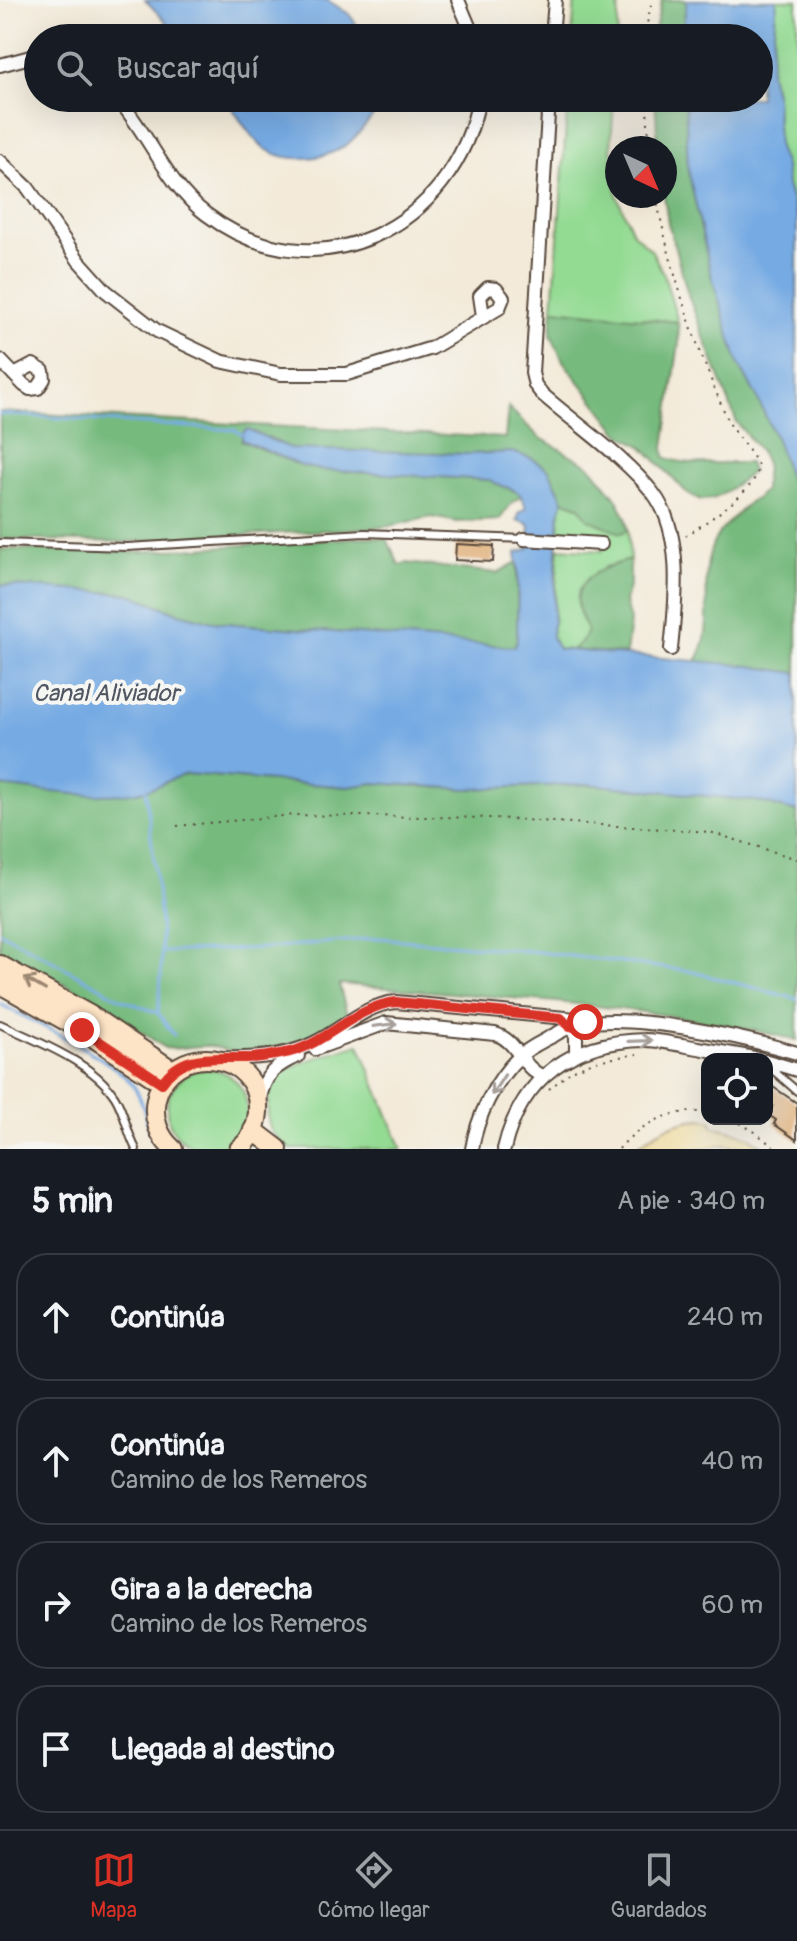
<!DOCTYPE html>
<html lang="es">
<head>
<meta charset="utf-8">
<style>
  :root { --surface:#171b24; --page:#242831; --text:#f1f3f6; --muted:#9ea1a6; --line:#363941; --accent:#d93025 }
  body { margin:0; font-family:Pangolin,sans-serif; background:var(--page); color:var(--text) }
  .controls { position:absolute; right:24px; bottom:24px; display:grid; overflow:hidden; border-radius:16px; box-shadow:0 8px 32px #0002 }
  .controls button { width:72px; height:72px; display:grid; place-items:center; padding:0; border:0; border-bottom:2px solid var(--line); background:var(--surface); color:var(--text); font:40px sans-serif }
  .compass { position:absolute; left:605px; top:136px; width:72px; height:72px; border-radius:50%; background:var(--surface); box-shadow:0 8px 32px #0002; rotate:136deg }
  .stop { position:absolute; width:24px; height:24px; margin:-18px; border:6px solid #d93025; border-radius:50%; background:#fff }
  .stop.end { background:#d93025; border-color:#fff; box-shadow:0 2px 8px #0008 }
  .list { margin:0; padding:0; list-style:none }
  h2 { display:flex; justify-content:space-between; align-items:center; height:104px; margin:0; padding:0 32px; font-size:34px }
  h2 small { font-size:26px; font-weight:400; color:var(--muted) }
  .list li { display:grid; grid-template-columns:52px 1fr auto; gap:24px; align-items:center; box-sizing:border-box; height:128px; margin:0 16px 16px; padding:0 16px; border:2px solid var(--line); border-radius:32px }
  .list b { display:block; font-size:30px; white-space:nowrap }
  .list p { margin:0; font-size:26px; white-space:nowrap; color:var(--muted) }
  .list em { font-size:26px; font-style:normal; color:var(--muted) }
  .icon { flex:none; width:44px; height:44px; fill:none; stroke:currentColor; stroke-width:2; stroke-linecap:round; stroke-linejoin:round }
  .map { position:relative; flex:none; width:797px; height:1149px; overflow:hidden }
  .search { position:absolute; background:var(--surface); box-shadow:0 8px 32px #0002; left:24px; right:24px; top:24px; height:88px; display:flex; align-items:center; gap:20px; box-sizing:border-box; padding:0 28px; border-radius:44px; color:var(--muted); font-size:30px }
  .sheet { height:680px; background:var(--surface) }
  nav { display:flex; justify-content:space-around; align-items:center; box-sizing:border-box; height:112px; border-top:2px solid var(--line); background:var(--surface); font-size:22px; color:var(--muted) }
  nav a { display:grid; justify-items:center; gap:4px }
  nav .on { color:var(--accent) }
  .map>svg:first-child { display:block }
  .green { fill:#93da93; stroke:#678258; stroke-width:2 }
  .forest { fill:#76ba7d; stroke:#58724e; stroke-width:2 }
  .sand { fill:#eeda9e; stroke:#94825e; stroke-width:2 }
  .water { fill:#76aae3; stroke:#586a80; stroke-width:2 }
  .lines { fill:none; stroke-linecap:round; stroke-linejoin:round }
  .stream { stroke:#76aae3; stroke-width:3 }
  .building { fill:#dea86d }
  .service-casing { stroke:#57473a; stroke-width:10 }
  .minor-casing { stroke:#57473a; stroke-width:16 }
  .secondary-casing { stroke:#57473a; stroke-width:22 }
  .path { stroke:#57473a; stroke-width:2; stroke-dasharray:2 6; stroke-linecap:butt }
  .service { stroke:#fff; stroke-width:6 }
  .minor { stroke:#fff; stroke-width:12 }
  .secondary { stroke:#fee4c6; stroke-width:18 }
  .oneway { stroke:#9c8772 }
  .oneway2 { stroke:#a79f9a }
  .route { stroke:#d93025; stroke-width:10 }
  .labels { text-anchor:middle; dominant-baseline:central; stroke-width:8; stroke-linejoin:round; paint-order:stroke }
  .water-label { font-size:24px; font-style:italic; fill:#505763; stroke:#f6f6f2 }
</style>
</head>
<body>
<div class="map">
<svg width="797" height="1149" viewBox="0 0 797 1149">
  <rect width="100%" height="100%" fill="#f6f6f2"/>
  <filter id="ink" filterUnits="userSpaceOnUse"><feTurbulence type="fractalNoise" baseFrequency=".0125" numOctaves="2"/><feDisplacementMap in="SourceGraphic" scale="16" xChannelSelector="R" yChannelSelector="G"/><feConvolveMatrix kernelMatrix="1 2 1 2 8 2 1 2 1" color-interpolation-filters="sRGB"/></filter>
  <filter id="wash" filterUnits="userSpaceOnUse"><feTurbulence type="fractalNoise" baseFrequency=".006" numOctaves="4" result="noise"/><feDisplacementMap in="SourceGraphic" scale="32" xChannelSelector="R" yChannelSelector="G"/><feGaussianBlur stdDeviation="1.8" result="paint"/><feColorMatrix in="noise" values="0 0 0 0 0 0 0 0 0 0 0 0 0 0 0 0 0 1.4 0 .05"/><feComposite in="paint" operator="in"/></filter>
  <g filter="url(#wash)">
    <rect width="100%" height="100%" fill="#f3ead9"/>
    <!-- green -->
    <g class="green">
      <polygon points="575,0 619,0 617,38 572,38"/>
      <polygon points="777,0 797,0 797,218 787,185 785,166 778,148 776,97 770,73"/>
      <polygon points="568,98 614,98 611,147 617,196 633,233 652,251 664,275 678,322 553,309"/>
      <polygon points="563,500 579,506 589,519 621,533 628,530 630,560 605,567 579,611 587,631 583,640 572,650 558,649 552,638 559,548 602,551 603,541 560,536 559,518"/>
      <path d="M359,1044L402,1149H290C272,1134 267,1132 268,1107C268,1100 269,1089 272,1082C283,1065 339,1051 359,1044Z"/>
      <circle cx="207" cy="1109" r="40"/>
    </g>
    <!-- forest -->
    <g class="forest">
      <polygon points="662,0 687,0 681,38 653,38"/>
      <path d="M655,98H685L688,169L711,274L738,363L756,395L776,439L797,500V673L696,661C720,623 694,576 716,538C724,524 739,513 750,501L756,499L764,490L766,463L760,451L737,423L689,298L668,223L664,196L665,148H658Z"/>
      <path d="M553,309L678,322L679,343L664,447L665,457C683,467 727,462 749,463L752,472L729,490L713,499L701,500L688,494L643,447L620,434L563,361L551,335Z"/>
      <path d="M508,407L539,437L590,466L617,499L626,518L628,530L621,533L588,519L579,506L563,500L549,470L533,459L512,452L471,454L314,451L292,449L268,437L242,441L302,466L321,470L490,480C501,487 512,488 523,496L512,503L499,520L457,522L432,517L384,527L123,542L0,539V412L505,438Z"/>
      <polygon points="367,537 387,539 399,565 406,563 497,573 517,562 517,640 514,647 213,622 175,612 130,594 0,585 0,549 136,552"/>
      <path d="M630,560V582L625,602L630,621L626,654L572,650L583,640L587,631C586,625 583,620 580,613C568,579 604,567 630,560Z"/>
      <path d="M187,774L348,787L374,783L466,789L587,784L757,801L797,812V1040C648,1004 492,997 339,984L347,1015C316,1034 284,1056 245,1054C232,1053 220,1047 208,1046C193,1045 180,1050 165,1048L94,999L0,950V786C50,791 102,800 152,787C164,784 173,776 187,774Z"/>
    </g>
    <!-- sand -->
    <path class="sand" d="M700,1119L711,1120L714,1127C735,1130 750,1135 766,1149L724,1145L699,1149H635C654,1131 674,1121 700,1119Z"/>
    <!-- water -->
    <g class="water">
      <polygon points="145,0 327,0 349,14 366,38 182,38"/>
      <polygon points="687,0 777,0 770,73 776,97 778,148 785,166 787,185 797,218 797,500 776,439 756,395 738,363 711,274 688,169 685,98 759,98 759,38 681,38"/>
      <path d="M226,98H389C375,110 366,127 352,140C331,160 289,165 264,148C251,139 235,112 226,98Z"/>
      <path d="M247,429L292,449L471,454L512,452L533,459L549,470L563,500L559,518L552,638L558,649L743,665L797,673V812L757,801L587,784L467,789L374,783L348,787L187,774C170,777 161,787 146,790C105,801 43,791 0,786V585L130,594L175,612L213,622L514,647L517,640L518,570L516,553L528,549L530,525L517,520L520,512L526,509C520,483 508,492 490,480L321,470L302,466L242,440V434Z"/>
    </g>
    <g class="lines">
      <!-- stream -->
      <g class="stream">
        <polyline points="0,414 235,430 242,434"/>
        <path d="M146,791C153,867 168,936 158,1013"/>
        <polyline points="0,932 121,999 158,1013 174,1035"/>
        <polyline points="163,952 266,948 379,938 539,952 689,971 797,999"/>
        <path d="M0,1004C32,1021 112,1058 132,1084C144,1099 145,1120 152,1136"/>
      </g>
    </g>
    <g id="blocks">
      <!-- building -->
      <g class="building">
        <polygon points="456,544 494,546 493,562 455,560"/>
        <polygon points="773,1087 797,1103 797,1140 774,1124 776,1120 767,1114 773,1106 767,1102 767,1096"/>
      </g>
    </g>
  </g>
  <g filter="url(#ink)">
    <use href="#blocks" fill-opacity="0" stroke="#57473a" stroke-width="2"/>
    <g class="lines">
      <defs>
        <g id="service">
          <polyline points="0,543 127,547 365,533 524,539"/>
          <path d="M0,1024C36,1041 93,1062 115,1097C125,1113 127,1133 136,1149"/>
          <polyline points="767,1065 797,1091"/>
        </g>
        <g id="minor">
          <polyline points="458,0 474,38"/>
          <polyline points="552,38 555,0"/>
          <polyline points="0,65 38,55"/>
          <path d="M117,98C149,134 167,185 206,214C315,297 456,228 479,98"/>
          <path d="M549,98L532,373L535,385L542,394C575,423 627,459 653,493C684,533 676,601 671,649"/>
          <polyline points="0,161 28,188 79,261 106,291 157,331 220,361 281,374 347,374 432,348 499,308 503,298 496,289 488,288 480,296 483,316"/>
          <polyline points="0,360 24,385 30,389 38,388 44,379 43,371 33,365 14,375"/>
          <polyline points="524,539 601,544"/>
          <polyline points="565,1021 576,1035 576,1054"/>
          <path d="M315,1049L386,1023L495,1034C517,1040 521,1067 542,1076"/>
          <path d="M223,1058C254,1059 286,1057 314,1043C343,1029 364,1005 396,1002L597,1021"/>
          <polyline points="767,1061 797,1070"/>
          <path d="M260,1099C264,1075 276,1065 298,1056"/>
          <path d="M472,1149C477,1117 495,1080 519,1057C529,1047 544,1041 556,1034C565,1029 573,1024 584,1023C638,1014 743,1037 797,1053"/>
          <path d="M504,1149C521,1077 573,1041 645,1040C657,1040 670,1043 682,1045C708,1050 734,1054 760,1059"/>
        </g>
        <g id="secondary">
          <polyline points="0,965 90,1015 172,1070"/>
          <polyline points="0,984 82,1030 162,1083"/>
          <polyline points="253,1130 278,1149"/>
          <path d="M173,1149C159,1137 152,1118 156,1099C169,1039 262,1049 258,1112C257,1126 251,1140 239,1149"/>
        </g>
      </defs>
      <!-- service casing -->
      <use href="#service" class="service-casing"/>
      <!-- minor casing -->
      <use href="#minor" class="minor-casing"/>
      <!-- secondary casing -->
      <use href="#secondary" class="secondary-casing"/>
      <!-- path -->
      <g class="path">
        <polyline points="644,38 652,0"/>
        <polyline points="646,98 650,148"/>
        <path d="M656,196C671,273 696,348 728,420C735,437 751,449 758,466C759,491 703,523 683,538"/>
        <polyline points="177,826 293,815 493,818 710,832 797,859"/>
        <polyline points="574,1070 596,1061 637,1054"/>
        <polyline points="549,1089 569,1073"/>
        <polyline points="733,1119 755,1132 776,1149"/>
        <path d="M619,1149C639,1124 674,1107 707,1113"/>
      </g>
      <!-- service -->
      <use href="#service" class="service"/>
      <!-- minor -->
      <use href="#minor" class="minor"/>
      <!-- secondary -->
      <use href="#secondary" class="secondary"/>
    </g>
    <!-- one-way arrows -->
    <defs><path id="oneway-shaft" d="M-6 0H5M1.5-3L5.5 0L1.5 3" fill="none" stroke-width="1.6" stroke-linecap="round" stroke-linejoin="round" transform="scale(2)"/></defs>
    <use class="oneway" href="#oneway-shaft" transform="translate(35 984) rotate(-150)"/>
    <g class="oneway2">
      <use href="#oneway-shaft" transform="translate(385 1025) rotate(-7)"/>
      <use href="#oneway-shaft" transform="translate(640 1041) rotate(-2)"/>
      <use href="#oneway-shaft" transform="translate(498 1085) rotate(123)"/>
    </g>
  </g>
  <g class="lines" filter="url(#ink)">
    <!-- route -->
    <path class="route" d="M82,1030L162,1083C182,1052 214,1059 246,1058C260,1058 276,1055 290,1052C329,1042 356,1006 396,1002L561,1018L570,1027L585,1022"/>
  </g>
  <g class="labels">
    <!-- water labels -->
    <g class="water-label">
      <text x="106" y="693">Canal Aliviador</text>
    </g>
  </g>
</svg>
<div class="controls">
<button><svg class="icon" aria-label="locate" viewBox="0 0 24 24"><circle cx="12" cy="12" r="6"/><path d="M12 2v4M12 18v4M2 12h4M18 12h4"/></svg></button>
</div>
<svg class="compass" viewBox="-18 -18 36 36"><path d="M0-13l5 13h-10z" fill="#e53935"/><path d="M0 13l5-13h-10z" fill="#9ea1a6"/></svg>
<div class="stop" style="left:585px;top:1022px"></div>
<div class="stop end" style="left:82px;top:1030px"></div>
<div class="search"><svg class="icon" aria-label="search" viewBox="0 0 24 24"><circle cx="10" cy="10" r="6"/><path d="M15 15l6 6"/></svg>Buscar aquí</div>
</div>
<section class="sheet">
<h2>5 min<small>A pie · 340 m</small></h2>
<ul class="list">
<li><svg class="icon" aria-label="ahead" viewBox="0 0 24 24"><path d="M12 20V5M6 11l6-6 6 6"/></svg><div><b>Continúa</b></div><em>240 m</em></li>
<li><svg class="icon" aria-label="ahead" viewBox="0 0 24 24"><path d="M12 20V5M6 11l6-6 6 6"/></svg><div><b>Continúa</b><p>Camino de los Remeros</p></div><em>40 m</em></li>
<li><svg class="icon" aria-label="right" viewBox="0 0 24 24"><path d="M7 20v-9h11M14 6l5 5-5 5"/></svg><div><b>Gira a la derecha</b><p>Camino de los Remeros</p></div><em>60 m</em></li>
<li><svg class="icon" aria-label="arrive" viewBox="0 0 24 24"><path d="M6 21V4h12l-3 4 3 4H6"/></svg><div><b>Llegada al destino</b></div></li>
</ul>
</section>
<nav>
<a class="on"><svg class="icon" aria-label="map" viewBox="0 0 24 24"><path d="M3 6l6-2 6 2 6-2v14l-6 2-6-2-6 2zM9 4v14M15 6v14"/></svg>Mapa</a>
<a><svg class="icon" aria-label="directions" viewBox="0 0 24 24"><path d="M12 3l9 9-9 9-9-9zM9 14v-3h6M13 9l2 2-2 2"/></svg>Cómo llegar</a>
<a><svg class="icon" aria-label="saved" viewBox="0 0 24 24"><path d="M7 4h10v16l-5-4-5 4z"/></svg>Guardados</a>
</nav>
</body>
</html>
